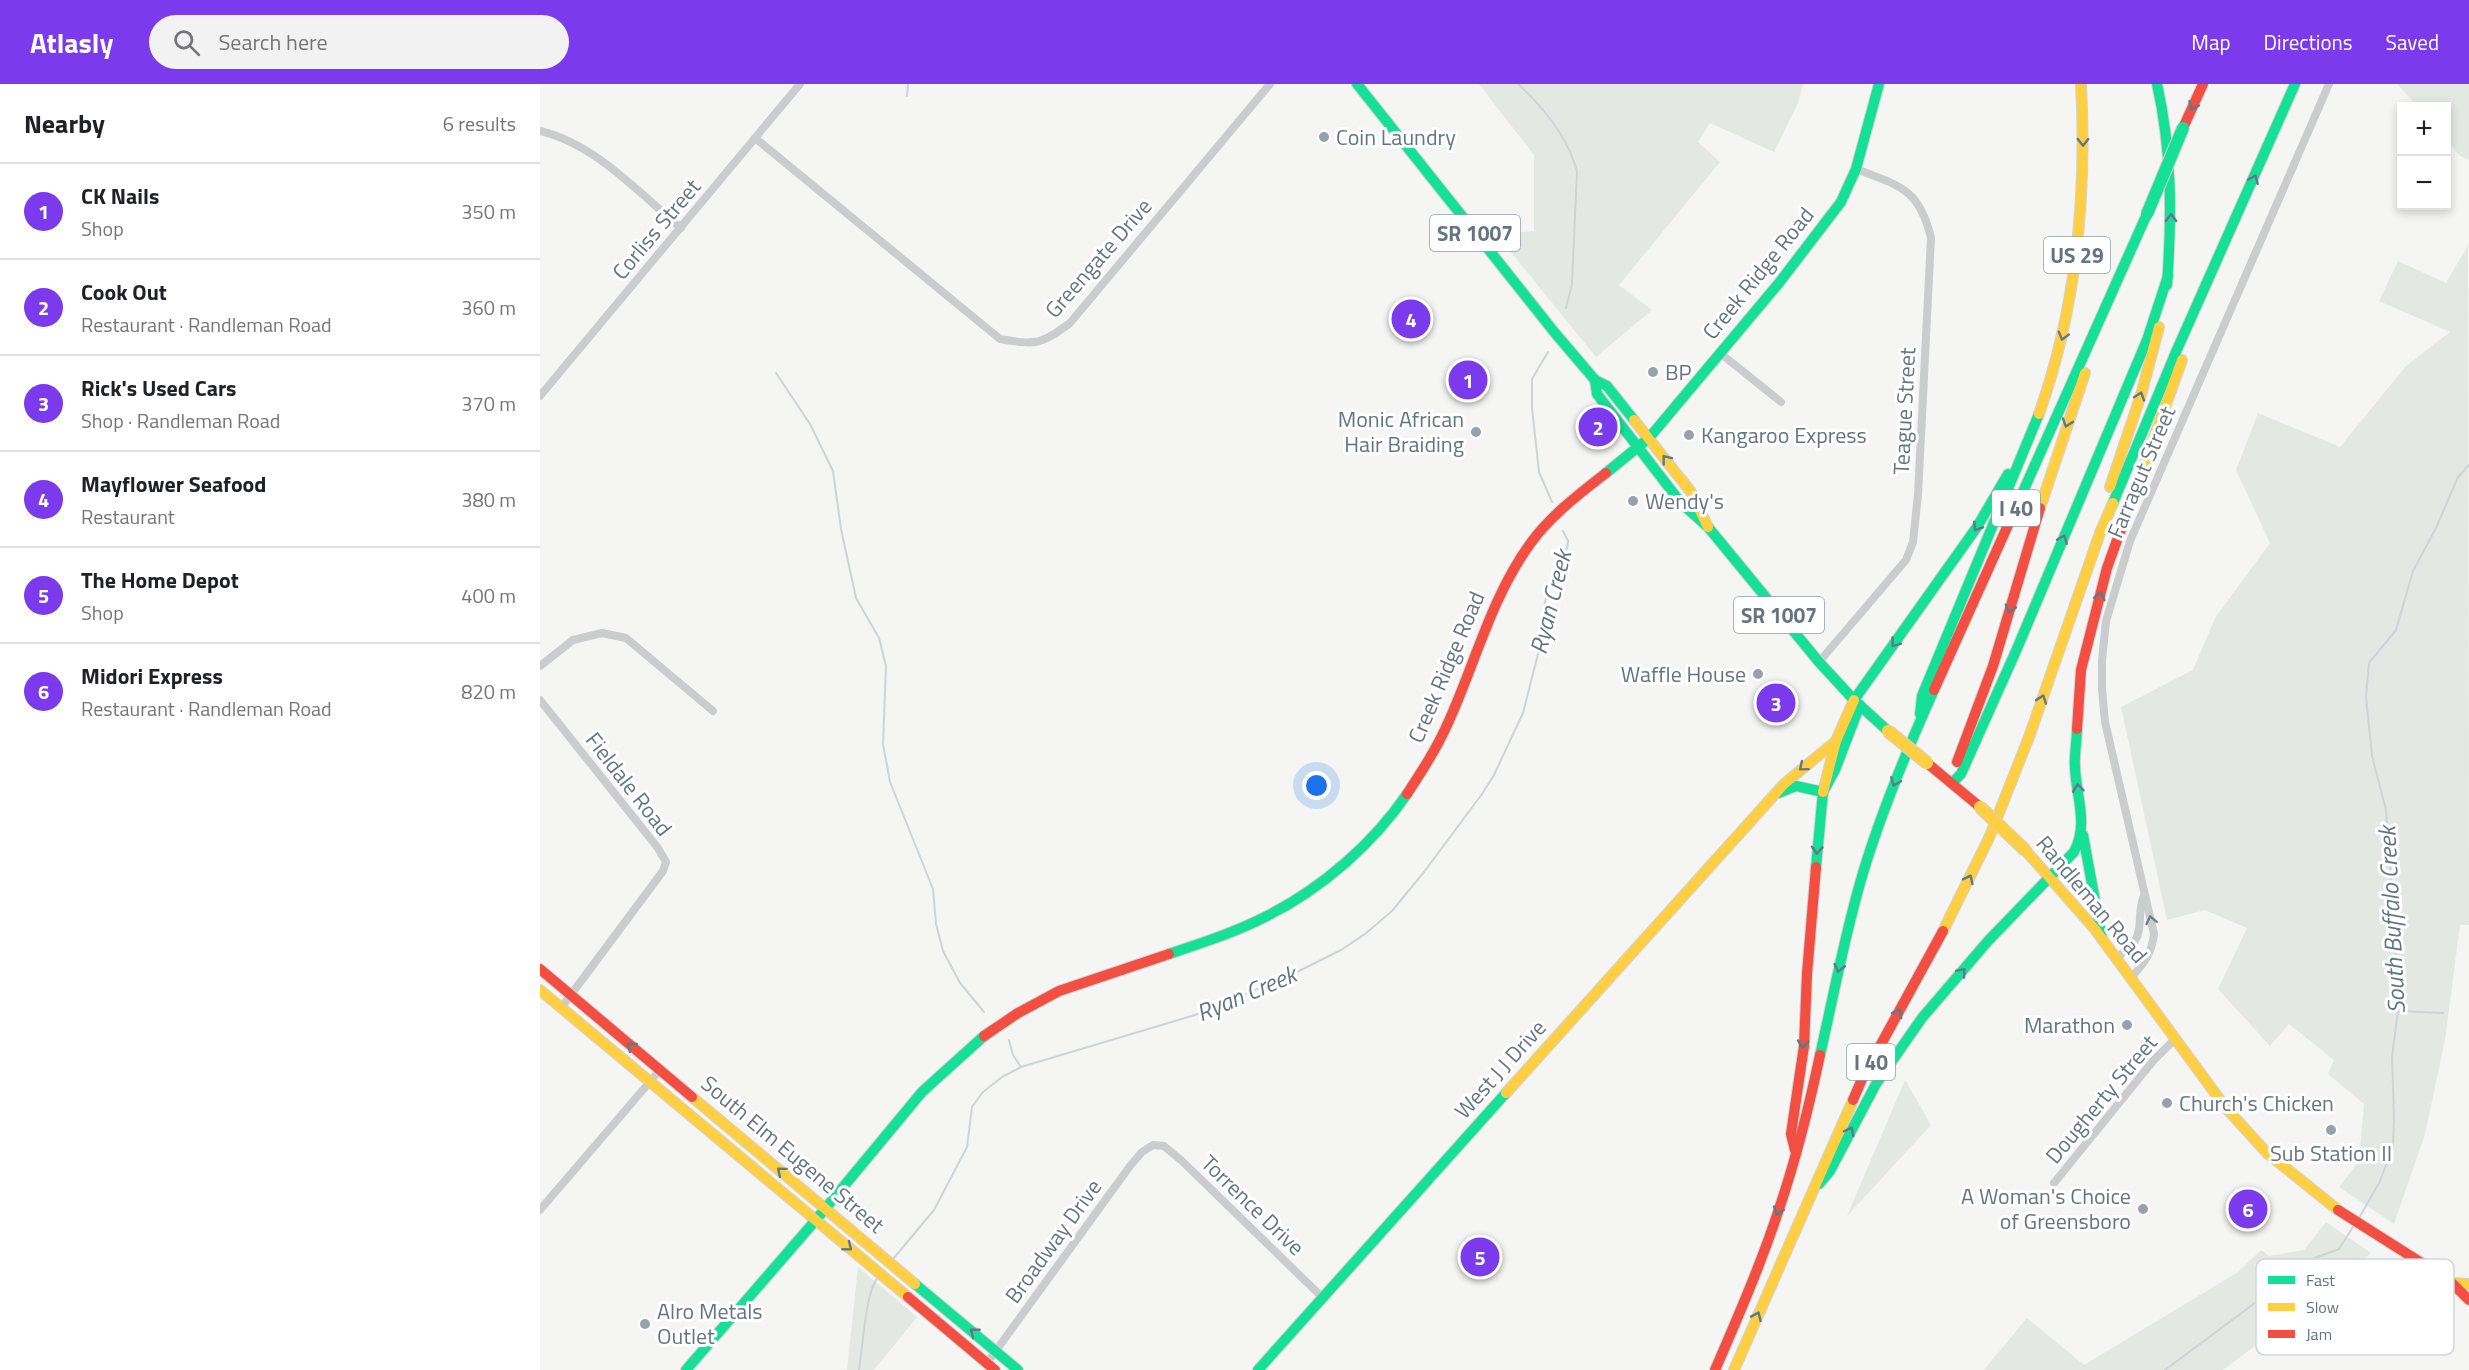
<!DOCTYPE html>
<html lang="en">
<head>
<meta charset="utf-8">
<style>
  :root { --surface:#fff; --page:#f2f2f2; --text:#202124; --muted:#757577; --line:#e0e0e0; --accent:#7c3aed }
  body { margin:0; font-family:"Titillium Web",sans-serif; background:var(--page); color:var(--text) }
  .controls { position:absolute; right:18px; top:18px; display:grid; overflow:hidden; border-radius:0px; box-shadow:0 3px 9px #0003 }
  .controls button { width:54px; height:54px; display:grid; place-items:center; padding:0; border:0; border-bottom:2px solid var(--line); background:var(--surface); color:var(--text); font:30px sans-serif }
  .you { position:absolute; left:777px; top:702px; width:21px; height:21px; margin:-15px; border:4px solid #fff; border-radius:50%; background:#1a73e8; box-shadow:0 0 0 9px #1a73e833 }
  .badge { display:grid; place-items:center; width:39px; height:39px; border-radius:50%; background:var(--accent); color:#fff; font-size:20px; font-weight:700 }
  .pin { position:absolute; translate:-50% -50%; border:3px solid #fff; box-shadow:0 2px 6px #0006 }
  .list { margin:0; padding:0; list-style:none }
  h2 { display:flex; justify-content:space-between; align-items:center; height:78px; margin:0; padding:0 24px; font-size:26px }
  h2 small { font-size:20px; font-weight:400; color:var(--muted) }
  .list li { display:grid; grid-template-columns:39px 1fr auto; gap:18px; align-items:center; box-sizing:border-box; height:96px; padding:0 24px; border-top:2px solid var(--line) }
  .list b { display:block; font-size:22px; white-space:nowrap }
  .list p { margin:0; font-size:20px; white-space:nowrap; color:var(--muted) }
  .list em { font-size:20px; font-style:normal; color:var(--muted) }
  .icon { flex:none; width:33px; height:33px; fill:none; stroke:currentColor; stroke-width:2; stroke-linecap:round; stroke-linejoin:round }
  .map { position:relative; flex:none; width:1929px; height:1286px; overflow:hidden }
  header { display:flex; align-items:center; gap:36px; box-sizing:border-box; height:84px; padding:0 30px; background:var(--accent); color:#fff }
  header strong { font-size:28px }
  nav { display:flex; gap:33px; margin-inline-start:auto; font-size:21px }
  .search { width:420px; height:54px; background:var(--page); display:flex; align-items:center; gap:15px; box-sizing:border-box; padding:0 21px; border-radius:33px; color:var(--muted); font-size:22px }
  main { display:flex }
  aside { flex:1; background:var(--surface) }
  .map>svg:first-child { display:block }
  .green { fill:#e4e8e2 }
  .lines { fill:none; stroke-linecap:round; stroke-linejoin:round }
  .stream { stroke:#cdd4d7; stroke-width:2 }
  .fast-casing { stroke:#d2d3d4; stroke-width:12 }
  .slow-casing { stroke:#d2d3d4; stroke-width:12 }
  .jam-casing { stroke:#d2d3d4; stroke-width:12 }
  .street { stroke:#cacccd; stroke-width:8 }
  .fast { stroke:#16e098; stroke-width:10 }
  .slow { stroke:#ffcf43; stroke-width:10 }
  .jam { stroke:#f24e42; stroke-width:10 }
  .fast-bridge-casing { stroke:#d1d1d2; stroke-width:14; stroke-linecap:butt }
  .slow-bridge-casing { stroke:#d1d1d2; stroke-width:14; stroke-linecap:butt }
  .fast-bridge { stroke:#16e098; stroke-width:12 }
  .slow-bridge { stroke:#ffcf43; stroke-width:12 }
  .oneway { stroke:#617984 }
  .oneway2 { stroke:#6f7d8a }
  .poi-dot { fill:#97a1ab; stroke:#fff; stroke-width:2 }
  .labels { text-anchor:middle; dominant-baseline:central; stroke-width:6; stroke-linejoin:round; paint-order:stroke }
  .shield { fill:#fff; stroke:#939ea8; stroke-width:1.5 }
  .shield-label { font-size:21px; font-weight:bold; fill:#657483 }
  .poi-label { font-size:22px; fill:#657483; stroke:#fff; text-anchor:start }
  .street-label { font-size:22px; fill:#657483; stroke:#fff }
  .water-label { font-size:24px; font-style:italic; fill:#61757f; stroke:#fff }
  .key { fill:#fff; stroke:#d1d5da; stroke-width:1.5 }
  .key-label { font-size:16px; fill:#657483 }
</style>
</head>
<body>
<header>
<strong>Atlasly</strong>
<div class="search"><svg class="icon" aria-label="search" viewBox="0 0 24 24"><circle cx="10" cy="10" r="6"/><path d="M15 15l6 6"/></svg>Search here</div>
<nav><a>Map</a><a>Directions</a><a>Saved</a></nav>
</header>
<main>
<aside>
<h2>Nearby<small>6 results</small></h2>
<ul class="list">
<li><span class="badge">1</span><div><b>CK Nails</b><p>Shop</p></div><em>350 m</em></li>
<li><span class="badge">2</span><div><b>Cook Out</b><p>Restaurant · Randleman Road</p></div><em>360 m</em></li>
<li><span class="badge">3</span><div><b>Rick's Used Cars</b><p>Shop · Randleman Road</p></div><em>370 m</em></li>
<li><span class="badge">4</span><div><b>Mayflower Seafood</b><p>Restaurant</p></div><em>380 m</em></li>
<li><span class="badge">5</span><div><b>The Home Depot</b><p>Shop</p></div><em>400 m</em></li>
<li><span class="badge">6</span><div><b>Midori Express</b><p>Restaurant · Randleman Road</p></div><em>820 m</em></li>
</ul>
</aside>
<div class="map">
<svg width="1929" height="1286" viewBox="0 0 1929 1286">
  <rect width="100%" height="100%" fill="#f5f5f4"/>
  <!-- green -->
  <g class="green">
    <polygon points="939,0 1263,0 1258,19 1234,68 1170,39 1158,58 1180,78 1079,201 1112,226 1056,273 957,151 994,147 994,71"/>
    <polygon points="1857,0 1929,0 1929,76 1920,72 1907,56 1906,22 1877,22"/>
    <polygon points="1928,161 1929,841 1920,841 1905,956 1885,1050 1854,1140 1799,1103 1819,1077 1824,1020 1788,990 1794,976 1749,940 1730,962 1678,905 1707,844 1665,826 1627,836 1581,623 1653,586 1675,534 1730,459 1696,386 1718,329 1800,363 1866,282 1910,248 1839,217 1858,177 1906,199"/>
    <polygon points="1365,996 1391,1041 1307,1132"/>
    <polygon points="1786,1138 1831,1169 1770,1220 1683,1286 1444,1286 1487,1234 1544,1281 1698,1188 1721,1166 1729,1172 1764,1166"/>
    <polygon points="318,1183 377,1233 334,1286 307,1286"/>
  </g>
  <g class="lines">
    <!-- stream -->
    <g class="stream">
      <path d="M978,0C1003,23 1028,54 1037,87L1032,200L1026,224"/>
      <polyline points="367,12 368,0"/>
      <polyline points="1008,268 992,295 992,324 999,388 1012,418"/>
      <polyline points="236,289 270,340 293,387 301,445 316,514 339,554 346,582 343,660 350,698 393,805 396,840 403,867 420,899 444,928"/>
      <polyline points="1858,927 1903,929"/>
      <polyline points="469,956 473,971 481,983"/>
      <polyline points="1818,1136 1839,1099 1853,1064 1854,1033 1852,973 1858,927 1855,851 1846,726 1832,672 1826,613 1829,579 1856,546 1873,487 1896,444 1918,393 1929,381"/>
      <polyline points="353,1175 394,1126 427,1063 432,1023 443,1008 462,993 481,983 655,931 753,890 801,866 825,850 852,827 884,788 942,710 954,691 983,629 1000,562 1005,518 1012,493 1027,464 1028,457 1023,447"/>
      <path d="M319,1286C323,1263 325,1209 338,1193"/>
      <polyline points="1625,1286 1775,1174 1799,1165 1813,1143"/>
    </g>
    <defs>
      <g id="fast">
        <polyline points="817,0 1015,249 1055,296 1067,302 1094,336"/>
        <path d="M1617,0C1632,67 1632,133 1627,201"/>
        <polyline points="1055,296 1057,310 1141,419 1168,443 1279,578 1314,616 1348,647"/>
        <polyline points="1066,389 1109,354 1239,199 1301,118 1316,85 1339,0"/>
        <polyline points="1482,410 1607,130"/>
        <polyline points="1573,419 1636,268 1755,0"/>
        <polyline points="1314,616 1437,443 1468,390"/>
        <polyline points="1380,630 1382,612 1499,330"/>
        <polyline points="1412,699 1421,690 1476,567 1607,256 1628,192"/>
        <polyline points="1239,709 1256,702 1283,708 1295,686 1320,621"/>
        <polyline points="1543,751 1562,855"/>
        <polyline points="1276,783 1283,708"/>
        <path d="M629,870C662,859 696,848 727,832C781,805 833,760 867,710"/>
        <path d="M1280,971C1294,910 1305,849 1323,789C1342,726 1367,666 1394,606"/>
        <path d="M1279,1100L1290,1087L1336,1000L1382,934L1448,857L1534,768C1549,740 1536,713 1535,683C1534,671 1537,657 1537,645"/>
        <polyline points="375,1200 478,1286"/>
        <polyline points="146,1286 275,1137 382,1008 444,952"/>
        <polyline points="718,1286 966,1009"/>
      </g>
      <g id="slow">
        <path d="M1499,330C1537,223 1547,113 1541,0"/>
        <polyline points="1094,336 1151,408 1168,443"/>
        <polyline points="1570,403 1601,311 1619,243"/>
        <polyline points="1594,409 1642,276"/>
        <polyline points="1500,424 1545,289"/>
        <polyline points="1283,708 1296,657 1314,616"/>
        <polyline points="1486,767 1554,844 1686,1024 1727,1069 1798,1126"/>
        <polyline points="1403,847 1449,754 1489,653 1560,449 1573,419"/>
        <polyline points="0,906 368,1213"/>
        <polyline points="966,1009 1244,700 1296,657"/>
        <polyline points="152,1013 375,1200"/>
        <polyline points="1914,1199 1929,1200"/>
        <polyline points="1194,1286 1313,1016"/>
      </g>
      <g id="jam">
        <polyline points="1643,44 1663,0"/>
        <polyline points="1394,606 1482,410"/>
        <polyline points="1537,645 1541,586 1567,484 1594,409"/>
        <polyline points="1417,678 1453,582 1500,424"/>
        <polyline points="1387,679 1440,723"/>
        <path d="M867,710C882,687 897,664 908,639C935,580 951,514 990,460C1010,432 1039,410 1066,389"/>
        <polyline points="0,885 152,1013"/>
        <polyline points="444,952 478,929 519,907 629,870"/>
        <polyline points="1313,1016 1322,995 1403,847"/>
        <polyline points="1255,1066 1251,1050 1264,962 1267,890 1276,783"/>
        <polyline points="1798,1126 1910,1197 1929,1216"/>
        <polyline points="368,1213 455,1286"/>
        <path d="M1175,1286C1198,1233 1221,1180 1239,1125C1256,1075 1269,1023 1280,971"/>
      </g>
    </defs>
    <!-- fast casing -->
    <use href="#fast" class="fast-casing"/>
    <!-- slow casing -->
    <use href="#slow" class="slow-casing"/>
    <!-- jam casing -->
    <use href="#jam" class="jam-casing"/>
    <!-- street -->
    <g class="street">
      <path d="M0,47C55,60 98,108 141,144"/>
      <path d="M215,54L460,255C496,261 501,261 530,239L730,0"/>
      <polyline points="1180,269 1241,318"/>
      <polyline points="0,312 260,0"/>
      <path d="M1279,578L1366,476L1373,458L1378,411L1391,154C1379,104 1360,102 1316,85"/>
      <polyline points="0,582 33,556 62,549 86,554 173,627"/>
      <polyline points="0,616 118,764 126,778 123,787 21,924"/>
      <path d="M1576,874C1582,869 1591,864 1595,857C1603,844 1597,827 1604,812"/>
      <path d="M1591,894C1603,880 1612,870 1614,850L1565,638L1562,605V576L1566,537L1590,457L1789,0"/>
      <polyline points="1514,1099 1613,977 1635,955"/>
      <polyline points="0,1126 120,986"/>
      <polyline points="447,1279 590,1082 602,1068 613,1061 624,1062 642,1077 783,1214"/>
    </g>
    <!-- fast -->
    <use href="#fast" class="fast"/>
    <!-- slow -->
    <use href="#slow" class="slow"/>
    <!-- jam -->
    <use href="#jam" class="jam"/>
    <defs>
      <polyline id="fast-bridge" points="1607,130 1643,44"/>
      <g id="slow-bridge">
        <polyline points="1348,647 1387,679"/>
        <polyline points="1440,723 1486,767"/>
      </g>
    </defs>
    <!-- fast-bridge casing -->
    <use href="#fast-bridge" class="fast-bridge-casing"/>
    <!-- slow-bridge casing -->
    <use href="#slow-bridge" class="slow-bridge-casing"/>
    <!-- fast-bridge -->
    <use href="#fast-bridge" class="fast-bridge"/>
    <!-- slow-bridge -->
    <use href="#slow-bridge" class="slow-bridge"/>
  </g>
  <!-- one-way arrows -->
  <defs><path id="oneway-chevron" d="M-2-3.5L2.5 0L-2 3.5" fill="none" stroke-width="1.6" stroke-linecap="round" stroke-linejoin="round" transform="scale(1.5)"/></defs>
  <g class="oneway">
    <use href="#oneway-chevron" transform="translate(1653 22) rotate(114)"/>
    <use href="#oneway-chevron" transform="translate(1543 58) rotate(90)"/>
    <use href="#oneway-chevron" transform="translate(1714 95) rotate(-67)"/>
    <use href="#oneway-chevron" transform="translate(1631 134) rotate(-89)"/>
    <use href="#oneway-chevron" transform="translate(1523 252) rotate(106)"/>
    <use href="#oneway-chevron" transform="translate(1600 312) rotate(-72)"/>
    <use href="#oneway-chevron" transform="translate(1527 339) rotate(109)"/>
    <use href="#oneway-chevron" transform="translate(1126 375) rotate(-128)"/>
    <use href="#oneway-chevron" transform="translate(1437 443) rotate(123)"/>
    <use href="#oneway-chevron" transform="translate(1523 455) rotate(-67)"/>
    <use href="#oneway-chevron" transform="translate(1560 512) rotate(-76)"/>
    <use href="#oneway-chevron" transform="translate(1470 525) rotate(106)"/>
    <use href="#oneway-chevron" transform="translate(1355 559) rotate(126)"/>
    <use href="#oneway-chevron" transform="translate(1502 615) rotate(-71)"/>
    <use href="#oneway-chevron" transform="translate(1263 683) rotate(140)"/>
    <use href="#oneway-chevron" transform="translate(1355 698) rotate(112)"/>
    <use href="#oneway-chevron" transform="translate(1538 704) rotate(-97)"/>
    <use href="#oneway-chevron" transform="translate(1277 766) rotate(94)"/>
    <use href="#oneway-chevron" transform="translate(1429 795) rotate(-64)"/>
    <use href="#oneway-chevron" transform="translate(1299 884) rotate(103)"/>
    <use href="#oneway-chevron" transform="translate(1422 888) rotate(-49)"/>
    <use href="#oneway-chevron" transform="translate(1358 929) rotate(-61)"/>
    <use href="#oneway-chevron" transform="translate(1263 960) rotate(95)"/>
    <use href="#oneway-chevron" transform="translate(91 962) rotate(-140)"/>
    <use href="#oneway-chevron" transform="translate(1310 1047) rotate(-64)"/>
    <use href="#oneway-chevron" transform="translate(241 1087) rotate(-140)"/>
    <use href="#oneway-chevron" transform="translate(1238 1127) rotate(108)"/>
    <use href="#oneway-chevron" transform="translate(308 1163) rotate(39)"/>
    <use href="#oneway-chevron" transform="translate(1217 1232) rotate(-66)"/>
    <use href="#oneway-chevron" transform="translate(434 1248) rotate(-141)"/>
  </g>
  <use class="oneway2" href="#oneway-chevron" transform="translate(1611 836) rotate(-102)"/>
  <!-- markers -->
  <g class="poi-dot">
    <circle cx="784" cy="53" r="6"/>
    <circle cx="1113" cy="288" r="6"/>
    <circle cx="936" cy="348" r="6"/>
    <circle cx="1149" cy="351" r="6"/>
    <circle cx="1093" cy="417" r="6"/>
    <circle cx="1218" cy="590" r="6"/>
    <circle cx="1587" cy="941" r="6"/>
    <circle cx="1627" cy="1019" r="6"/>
    <circle cx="1791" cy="1046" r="6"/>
    <circle cx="1603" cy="1125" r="6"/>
    <circle cx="105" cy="1240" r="6"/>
  </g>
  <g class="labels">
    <!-- shield labels -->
    <g class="shield">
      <rect x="890" y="131" width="90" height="36" rx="4.5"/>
      <rect x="1504" y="153" width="66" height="36" rx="4.5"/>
      <rect x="1452" y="406" width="48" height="36" rx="4.5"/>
      <rect x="1194" y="513" width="90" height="36" rx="4.5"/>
      <rect x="1307" y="960" width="48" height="36" rx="4.5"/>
    </g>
    <g class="shield-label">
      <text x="935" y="149">SR 1007</text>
      <text x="1537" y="171">US 29</text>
      <text x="1476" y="424">I 40</text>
      <text x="1239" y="531">SR 1007</text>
      <text x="1331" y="978">I 40</text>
    </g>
    <!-- poi labels -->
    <g class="poi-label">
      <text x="796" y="53">Coin Laundry</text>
      <text x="1125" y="288">BP</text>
      <text x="924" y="335" text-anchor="end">Monic African<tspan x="924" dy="25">Hair Braiding</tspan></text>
      <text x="1161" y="351">Kangaroo Express</text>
      <text x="1105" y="417">Wendy's</text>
      <text x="1206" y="590" text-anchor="end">Waffle House</text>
      <text x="1575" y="941" text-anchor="end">Marathon</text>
      <text x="1639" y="1019">Church's Chicken</text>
      <text x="1791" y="1069" text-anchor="middle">Sub Station II</text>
      <text x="1591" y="1112" text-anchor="end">A Woman's Choice<tspan x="1591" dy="25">of Greensboro</tspan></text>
      <text x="117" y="1227">Alro Metals<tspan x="117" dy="25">Outlet</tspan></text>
    </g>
    <!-- street labels -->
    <g class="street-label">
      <text transform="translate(116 145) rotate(-50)">Corliss Street</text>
      <text transform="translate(558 174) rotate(-49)">Greengate Drive</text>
      <text transform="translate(1218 189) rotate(-51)">Creek Ridge Road</text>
      <text transform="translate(1364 327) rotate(-87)">Teague Street</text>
      <text transform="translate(1601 388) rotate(-67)">Farragut Street</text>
      <text transform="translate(906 583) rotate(-67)">Creek Ridge Road</text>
      <text transform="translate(89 700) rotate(52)">Fieldale Road</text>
      <text transform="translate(1552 815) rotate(50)">Randleman Road</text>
      <text transform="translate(960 985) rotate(-48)">West J J Drive</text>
      <text transform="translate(1561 1015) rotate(-50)">Dougherty Street</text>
      <text transform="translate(253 1070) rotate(40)">South Elm Eugene Street</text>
      <text transform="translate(713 1121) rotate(44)">Torrence Drive</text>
      <text transform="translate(513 1157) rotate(-54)">Broadway Drive</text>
    </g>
    <!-- water labels -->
    <g class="water-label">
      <text transform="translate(1010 518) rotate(-76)">Ryan Creek</text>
      <text transform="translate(1851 836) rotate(-93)">South Buffalo Creek</text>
      <text transform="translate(706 909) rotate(-23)">Ryan Creek</text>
    </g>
  </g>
  <!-- legend -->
  <rect x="1716" y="1175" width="198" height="96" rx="9" class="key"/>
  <rect x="1728" y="1192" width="27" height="8" fill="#16e098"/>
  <rect x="1728" y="1219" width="27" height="8" fill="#ffcf43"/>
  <rect x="1728" y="1246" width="27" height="8" fill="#f24e42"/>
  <g class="key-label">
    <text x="1766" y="1202">Fast</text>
    <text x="1766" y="1229">Slow</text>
    <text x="1766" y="1256">Jam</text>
  </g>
</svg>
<div class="controls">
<button>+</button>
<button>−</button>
</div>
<div class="you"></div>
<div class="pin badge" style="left:928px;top:296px">1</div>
<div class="pin badge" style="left:1058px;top:343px">2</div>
<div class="pin badge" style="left:1236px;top:619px">3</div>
<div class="pin badge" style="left:871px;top:235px">4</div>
<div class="pin badge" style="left:940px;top:1173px">5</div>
<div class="pin badge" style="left:1708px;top:1125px">6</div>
</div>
</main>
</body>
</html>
